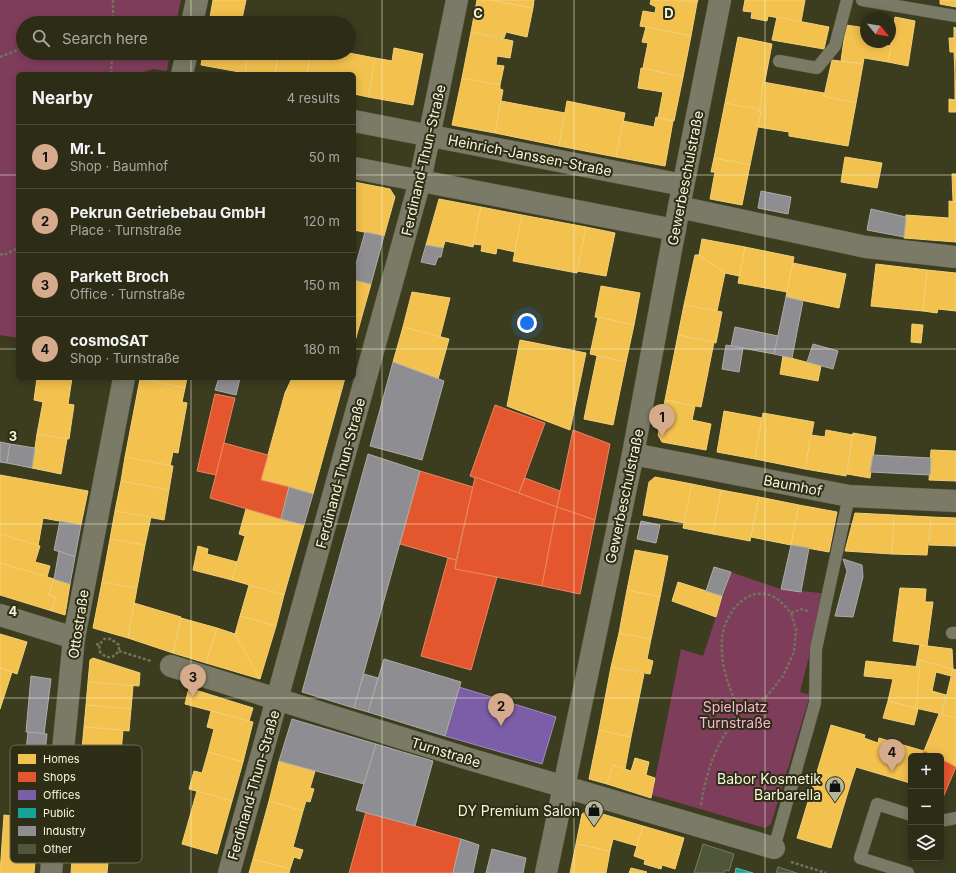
<!DOCTYPE html>
<html lang="en">
<head>
<meta charset="utf-8">
<style>
  :root { --surface:#2d2d17; --page:#393924; --text:#f1f3f6; --muted:#a7a8a1; --line:#484936; --accent:#d6ab8b }
  body { margin:0; font-family:Inter,sans-serif; background:var(--page); color:var(--text) }
  .controls { position:absolute; right:12px; bottom:12px; display:grid; overflow:hidden; border-radius:6px; box-shadow:0 2px 10px #0003 }
  .controls button { width:36px; height:36px; display:grid; place-items:center; padding:0; border:0; border-bottom:1px solid var(--line); background:var(--surface); color:var(--text); font:20px sans-serif }
  .compass { position:absolute; left:860px; top:12px; width:36px; height:36px; border-radius:50%; background:var(--surface); box-shadow:0 2px 10px #0003; rotate:120deg }
  .you { position:absolute; left:527px; top:323px; width:14px; height:14px; margin:-10px; border:3px solid #fff; border-radius:50%; background:#1a73e8; box-shadow:0 0 0 6px #1a73e833 }
  .badge { display:grid; place-items:center; width:26px; height:26px; border-radius:50%; background:var(--accent); color:#111; font-size:13px; font-weight:700 }
  .pin { position:absolute; translate:-50% -33px; filter:drop-shadow(0 1px 2px #0008) }
  .pin::after { content:''; position:absolute; top:21px; width:14px; height:12px; background:inherit; clip-path:polygon(0 0,100% 0,50% 100%) }
  .list { margin:0; padding:0; list-style:none }
  h2 { display:flex; justify-content:space-between; align-items:center; height:52px; margin:0; padding:0 16px; font-size:17px }
  h2 small { font-size:13px; font-weight:400; color:var(--muted) }
  .list li { display:grid; grid-template-columns:26px 1fr auto; gap:12px; align-items:center; box-sizing:border-box; height:64px; padding:0 16px; border-top:1px solid var(--line) }
  .list b { display:block; font-size:15px; white-space:nowrap }
  .list p { margin:0; font-size:13px; white-space:nowrap; color:var(--muted) }
  .list em { font-size:13px; font-style:normal; color:var(--muted) }
  .icon { flex:none; width:22px; height:22px; fill:none; stroke:currentColor; stroke-width:2; stroke-linecap:round; stroke-linejoin:round }
  .map { position:relative; flex:none; width:956px; height:873px; overflow:hidden }
  .search { position:absolute; background:var(--surface); box-shadow:0 2px 10px #0003; left:16px; top:16px; width:340px; height:44px; display:flex; align-items:center; gap:10px; box-sizing:border-box; padding:0 14px; border-radius:22px; color:var(--muted); font-size:15px }
  .panel { position:absolute; background:var(--surface); box-shadow:0 2px 10px #0003; left:16px; top:72px; width:340px; height:308px; border-radius:6px }
  .map>svg:first-child { display:block }
  .green { fill:#7f3d5c }
  .homes { fill:#f2c14e; stroke:#f3d178 }
  .shops { fill:#e4572e; stroke:#e98762 }
  .offices { fill:#7b5ea7; stroke:#a08cb7 }
  .public { fill:#17a398; stroke:#5abcac }
  .industry { fill:#8d8d92; stroke:#acada8 }
  .building { fill:#4f5639; stroke:#777c66 }
  .lines { fill:none; stroke-linecap:round; stroke-linejoin:round }
  .service-casing { stroke:#55553f; stroke-width:13 }
  .minor-casing { stroke:#55553f; stroke-width:23 }
  .tertiary-casing { stroke:#55553f; stroke-width:23 }
  .path { stroke:#72725d; stroke-width:2.5; stroke-dasharray:3 2; stroke-linecap:butt }
  .service { stroke:#7a7a66; stroke-width:12 }
  .minor { stroke:#7a7a66; stroke-width:22 }
  .tertiary { stroke:#7a7a66; stroke-width:22 }
  .grid { fill:none; stroke:#f6f7db; stroke-width:1; stroke-opacity:0.55 }
  .labels { text-anchor:middle; dominant-baseline:central; stroke-width:4; stroke-linejoin:round; paint-order:stroke }
  .street-label { font-size:14px; fill:#f6f7db; stroke:#2e2e17 }
  .park-label { font-size:14px; fill:#fbb4d5; stroke:#2e2e17 }
  .poi-label { font-size:14px; fill:#f6f7db; stroke:#2e2e17; text-anchor:end }
  .key { fill:#2e2e17; stroke:#6a6a52; stroke-width:1 }
  .key-label { font-size:11px; fill:#f6f7db }
  .grid-label { font-size:13px; text-anchor:middle; font-weight:bold; fill:#f6f7db; stroke:#2e2e17; stroke-width:4; stroke-linejoin:round; paint-order:stroke }
</style>
</head>
<body>
<div class="map">
<svg width="956" height="873" viewBox="0 0 956 873">
  <rect width="100%" height="100%" fill="#3c3c1f"/>
  <!-- green -->
  <g class="green">
    <polygon points="0,0 181,0 176,23 23,23 23,53 170,53 167,71 153,69 138,74 18,74 18,338 0,335"/>
    <polygon points="731,572 780,589 821,593 821,609 800,692 810,695 771,824 765,828 652,795 681,649 703,656"/>
  </g>
  <!-- homes -->
  <g class="homes">
    <polygon points="213,0 246,0 241,23 209,23"/>
    <polygon points="477,0 491,0 533,8 527,37 506,32 504,38 471,32"/>
    <polygon points="491,0 534,0 533,8"/>
    <polygon points="651,0 680,0 697,3 691,36 640,26 643,11 655,13 656,7 650,4"/>
    <polygon points="680,0 698,0 697,3"/>
    <polygon points="745,0 805,0 801,22 768,16 767,21 751,18 752,12 743,11"/>
    <polygon points="940,0 956,0 956,7 940,4"/>
    <polygon points="777,17 829,27 824,49 772,40"/>
    <polygon points="895,17 915,21 908,66 888,62"/>
    <polygon points="846,25 866,28 866,42 891,46 888,62 864,58 863,64 841,61"/>
    <polygon points="646,27 691,36 683,77 643,68 648,43 642,42"/>
    <polygon points="954,27 956,28 955,73 954,52 950,52 949,38 954,38"/>
    <polygon points="471,32 513,41 510,58 497,56 496,65 504,66 500,85 462,78"/>
    <polygon points="738,37 772,44 759,112 757,109 725,103"/>
    <polygon points="394,48 423,54 413,105 368,97 375,58 392,61"/>
    <polygon points="203,53 248,53 245,73 201,65"/>
    <polygon points="248,53 279,53 275,74 245,73"/>
    <polygon points="279,53 311,53 307,74 275,74"/>
    <polygon points="311,53 349,53 375,58 368,97 354,94 354,74 307,74"/>
    <polygon points="832,60 863,64 856,103 824,96"/>
    <polygon points="641,68 683,77 674,121 658,118 663,92 638,88"/>
    <polygon points="955,73 956,112 949,112 949,99 955,100"/>
    <polygon points="462,78 500,85 500,89 503,90 495,133 452,125"/>
    <polygon points="763,82 824,93 824,96 827,97 856,103 848,146 789,136 789,132 758,127"/>
    <polygon points="501,101 565,113 559,146 495,133"/>
    <polygon points="567,101 625,113 616,157 559,146"/>
    <polygon points="725,103 757,109 757,111 761,112 750,165 714,158"/>
    <polygon points="656,117 673,121 665,166 616,157 623,121 654,127"/>
    <polygon points="845,157 882,163 877,188 841,182"/>
    <polygon points="714,158 750,165 742,205 710,199 715,172 711,172"/>
    <polygon points="952,174 956,174 956,202 953,201"/>
    <polygon points="354,182 390,189 395,197 384,236 354,230"/>
    <polygon points="439,199 481,207 473,247 445,241 443,248 426,245"/>
    <polygon points="949,201 956,202 956,242 904,238 906,215 949,218"/>
    <polygon points="481,207 522,215 515,252 497,248 496,254 481,251 482,245 473,244"/>
    <polygon points="522,215 586,227 577,273 513,261"/>
    <polygon points="586,227 615,233 606,276 577,271"/>
    <polygon points="702,239 745,247 739,276 725,273 699,255"/>
    <polygon points="745,247 794,257 787,292 738,283"/>
    <polygon points="695,255 699,255 725,273 717,311 684,305"/>
    <polygon points="793,263 846,274 839,308 786,297"/>
    <polygon points="876,264 927,270 923,311 871,306"/>
    <polygon points="927,270 956,273 956,311 938,309 937,313 923,311"/>
    <polygon points="354,280 371,284 362,316 354,313"/>
    <polygon points="601,286 640,293 634,325 595,317"/>
    <polygon points="412,292 450,298 440,337 403,327"/>
    <polygon points="684,305 722,312 716,343 678,335"/>
    <polygon points="354,313 362,316 354,345"/>
    <polygon points="598,317 634,325 626,362 590,354"/>
    <polygon points="912,324 923,325 921,343 911,342"/>
    <polygon points="403,327 449,339 438,379 393,362"/>
    <polygon points="678,335 714,342 701,407 665,400"/>
    <polygon points="520,340 586,353 570,430 507,406"/>
    <polygon points="597,356 626,362 613,425 584,419"/>
    <polygon points="783,356 821,366 818,381 780,374"/>
    <polygon points="37,378 72,378 68,404 74,405 69,439 37,434 43,402 34,400"/>
    <polygon points="140,378 187,378 185,388"/>
    <polygon points="292,378 345,378 313,494 261,480 285,393"/>
    <polygon points="140,379 185,388 182,402 187,403 178,453 173,452 170,466 125,457"/>
    <polygon points="665,400 695,406 692,420 711,424 706,450 662,442 658,435"/>
    <polygon points="724,411 762,418 755,459 717,452"/>
    <polygon points="763,413 814,422 805,469 755,459"/>
    <polygon points="826,430 853,435 846,476 805,469 811,435 825,437"/>
    <polygon points="853,433 876,437 870,478 847,474"/>
    <polygon points="37,434 67,439 61,474 32,468"/>
    <polygon points="931,450 956,451 956,481 929,480"/>
    <polygon points="125,457 173,466 169,490 121,481"/>
    <polygon points="0,475 88,491 81,525 43,518 38,546 0,534"/>
    <polygon points="655,477 692,484 684,523 643,515 649,482"/>
    <polygon points="121,481 169,490 164,520 115,511"/>
    <polygon points="692,484 721,490 713,534 683,528"/>
    <polygon points="721,490 759,497 750,541 713,534"/>
    <polygon points="759,497 799,505 791,545 751,537"/>
    <polygon points="799,505 837,512 829,552 791,545"/>
    <polygon points="246,509 304,525 284,595 232,580 245,536 239,534"/>
    <polygon points="115,511 151,517 145,545 110,539"/>
    <polygon points="855,513 894,515 892,554 845,551"/>
    <polygon points="894,515 931,517 927,555 892,554"/>
    <polygon points="931,517 956,518 956,546 929,545"/>
    <polygon points="0,534 40,546 35,562 50,566 47,577 0,563"/>
    <polygon points="110,539 145,545 137,588 102,582"/>
    <polygon points="198,546 208,549 207,554 237,562 232,580 193,570"/>
    <polygon points="635,550 668,556 660,597 627,590"/>
    <polygon points="0,563 54,579 49,595 56,597 52,611 0,595"/>
    <polygon points="54,579 70,584 65,615 52,611 56,597 49,595"/>
    <polygon points="102,582 137,588 128,638 93,628"/>
    <polygon points="678,582 722,596 716,617 672,601"/>
    <polygon points="249,585 284,595 276,626 240,616"/>
    <polygon points="900,588 926,589 925,602 933,602 927,646 893,641"/>
    <polygon points="627,590 660,597 651,639 619,633"/>
    <polygon points="134,603 181,617 173,653 128,638"/>
    <polygon points="240,616 276,626 260,679 235,634"/>
    <polygon points="181,618 217,628 206,663 173,653"/>
    <polygon points="217,628 235,634 260,679 206,663"/>
    <polygon points="619,633 651,639 647,659 653,661 650,674 611,667"/>
    <polygon points="0,634 27,642 17,674 0,668"/>
    <polygon points="920,645 952,649 953,669 919,660 920,667 916,667"/>
    <polygon points="93,658 140,673 139,686 88,682 90,660"/>
    <polygon points="919,660 953,669 951,676 936,672 932,691 946,695 942,714 915,708 918,694 917,694"/>
    <polygon points="866,661 920,667 917,694 918,694 915,708 888,701 893,679 864,676"/>
    <polygon points="611,667 644,674 631,737 599,730"/>
    <polygon points="0,668 12,672 0,709"/>
    <polygon points="953,669 956,670 956,718 942,714"/>
    <polygon points="88,682 133,686 131,709 86,705"/>
    <polygon points="189,688 253,708 249,721 185,704"/>
    <polygon points="888,701 918,709 914,725 883,718"/>
    <polygon points="86,705 131,709 129,731 84,727"/>
    <polygon points="211,711 253,722 243,762 208,752 214,729 207,727"/>
    <polygon points="939,714 956,718 956,767 941,759 941,756 934,756 924,751"/>
    <polygon points="831,725 865,735 864,738 878,743 879,738 924,751 921,756 911,756 910,783 856,767 851,782 817,772"/>
    <polygon points="84,727 123,730 119,776 80,772"/>
    <polygon points="599,730 631,737 625,769 613,765 607,784 589,779"/>
    <polygon points="208,752 243,762 232,801 189,789 194,771 202,773"/>
    <polygon points="635,758 649,762 646,775 655,778 651,798 607,784 613,765 631,771"/>
    <polygon points="279,761 315,771 310,788 314,789 310,802 306,801 303,811 269,801"/>
    <polygon points="817,772 851,782 831,848 797,838"/>
    <polygon points="197,791 232,801 217,854 182,844"/>
    <polygon points="269,801 303,811 293,847 303,850 300,859 294,857 290,869 253,859"/>
    <polygon points="589,810 643,826 637,846 613,839 610,851 576,844 582,814"/>
    <polygon points="4,815 39,819 34,873 0,873"/>
    <polygon points="643,826 684,838 675,869 662,865 661,869 644,864 645,860 634,856"/>
    <polygon points="576,844 610,851 606,873 570,873"/>
    <polygon points="73,848 109,851 107,873 71,873"/>
    <polygon points="253,859 290,869 289,873 249,873"/>
    <polygon points="631,868 647,872 646,873 629,873"/>
  </g>
  <!-- shops -->
  <g class="shops">
    <polygon points="215,394 235,398 216,475 197,471"/>
    <polygon points="495,405 545,423 519,493 470,476"/>
    <polygon points="573,430 610,444 595,520 557,507"/>
    <polygon points="224,443 268,455 261,480 289,487 281,519 210,498"/>
    <polygon points="420,471 473,487 456,560 400,544"/>
    <polygon points="475,477 557,507 542,586 455,569"/>
    <polygon points="525,478 560,491 557,507 519,493"/>
    <polygon points="557,507 595,520 580,594 542,586"/>
    <polygon points="448,558 456,560 455,569 497,577 471,670 421,656"/>
    <polygon points="924,751 934,756 921,756"/>
    <polygon points="941,759 956,767 942,800 941,800"/>
    <polygon points="366,812 461,839 453,873 349,873"/>
  </g>
  <!-- offices -->
  <polygon class="offices" points="459,687 556,717 542,764 445,736"/>
  <!-- public -->
  <polygon class="public" points="736,868 753,873 735,873"/>
  <!-- industry -->
  <g class="industry">
    <polygon points="761,191 791,197 788,214 758,208"/>
    <polygon points="871,209 906,217 904,237 867,230"/>
    <polygon points="365,232 384,236 371,284 354,280 354,271"/>
    <polygon points="426,245 443,248 441,257 438,257 435,265 421,262"/>
    <polygon points="786,297 803,301 792,358 774,354"/>
    <polygon points="735,327 778,336 774,354 731,346"/>
    <polygon points="813,344 838,351 833,369 807,362"/>
    <polygon points="726,345 743,348 739,372 722,369"/>
    <polygon points="393,362 444,381 422,460 370,446"/>
    <polygon points="219,378 240,378 236,395 215,390"/>
    <polygon points="0,442 10,444 7,463 0,462"/>
    <polygon points="10,444 35,448 32,468 7,463"/>
    <polygon points="368,454 420,471 354,708 302,692"/>
    <polygon points="873,455 931,458 930,475 870,472"/>
    <polygon points="289,487 313,494 304,525 281,519"/>
    <polygon points="60,521 81,525 75,557 54,550"/>
    <polygon points="641,521 660,525 656,543 637,539"/>
    <polygon points="791,545 809,548 801,592 781,589"/>
    <polygon points="59,551 75,557 70,584 54,579"/>
    <polygon points="843,559 862,565 863,577 853,617 835,616 847,571"/>
    <polygon points="714,567 731,572 722,596 706,591"/>
    <polygon points="384,659 461,682 445,736 368,712"/>
    <polygon points="364,674 378,678 368,712 354,708"/>
    <polygon points="31,676 51,679 44,734 26,732"/>
    <polygon points="292,719 376,744 364,784 279,761"/>
    <polygon points="28,732 47,734 43,771 24,769"/>
    <polygon points="376,744 433,761 415,826 356,810"/>
    <polygon points="461,839 479,845 473,873 453,873"/>
    <polygon points="492,849 526,858 523,873 486,873"/>
  </g>
  <!-- building -->
  <g class="building">
    <polygon points="703,844 734,854 729,871 725,870 724,873 694,873"/>
    <polygon points="778,867 797,873 776,873"/>
  </g>
  <g class="lines">
    <defs>
      <g id="service">
        <polyline points="862,0 956,16"/>
        <polyline points="779,61 817,68 835,46 847,0"/>
        <polyline points="952,633 956,633"/>
        <polyline points="941,821 956,818"/>
        <polyline points="774,848 815,703 816,649 849,496"/>
        <polyline points="908,873 860,858 877,804 911,815"/>
      </g>
      <g id="minor">
        <polyline points="192,23 197,0"/>
        <polyline points="182,74 187,53"/>
        <polyline points="354,121 683,185"/>
        <polyline points="354,168 675,230"/>
        <polyline points="679,207 866,247 956,257"/>
        <polyline points="633,454 849,496 956,501"/>
        <polyline points="0,615 74,638"/>
        <polyline points="171,666 469,759 774,848"/>
        <polyline points="51,873 74,638 124,378"/>
        <polyline points="229,873 420,181 457,0"/>
      </g>
      <polyline id="tertiary" points="546,873 633,454 679,207 720,0"/>
    </defs>
    <!-- service casing -->
    <use href="#service" class="service-casing"/>
    <!-- minor casing -->
    <use href="#minor" class="minor-casing"/>
    <!-- tertiary casing -->
    <use href="#tertiary" class="tertiary-casing"/>
    <!-- path -->
    <g class="path">
      <polyline points="113,0 113,23"/>
      <polyline points="0,57 23,48"/>
      <polyline points="111,74 112,53"/>
      <polyline points="0,254 4,255 18,248"/>
      <path d="M96,644L99,645L104,639H111L119,645V651C112,659 107,659 100,652L99,645"/>
      <polyline points="119,651 151,661"/>
      <polyline points="740,713 767,696 783,676 794,652 796,630 791,613"/>
      <path d="M701,805C707,768 716,743 740,713C730,689 720,667 722,640C723,619 741,590 765,594C776,595 784,605 791,613L802,609L808,611"/>
      <polyline points="791,862 826,873"/>
    </g>
    <!-- service -->
    <use href="#service" class="service"/>
    <!-- minor -->
    <use href="#minor" class="minor"/>
    <!-- tertiary -->
    <use href="#tertiary" class="tertiary"/>
  </g>
  <!-- grid -->
  <path class="grid" d="M191,0V23M382,0V873M574,0V873M765,0V873M191,53V74M0,175H18M354,175H956M0,349H18M354,349H956M191,378V873M0,524H956M0,698H956"/>
  <!-- icons -->
  <defs>
    <symbol id="shop-pin" viewBox="-11 -11 22 30"><path d="M0 17L-7.5 6A9.5 9.5 0 1 1 7.5 6Z" fill="#b5b699" stroke="#2e2e17"/><path d="M-5-2.5h2.3a2.7 3.5 0 0 1 5.4 0H5L5.5 6h-11ZM-1.5-2.5h3a1.5 2.3 0 0 0-3 0Z" fill="#111"/></symbol>
  </defs>
  <g fill-rule="evenodd">
    <use href="#shop-pin" x="824" y="775" width="22" height="30"/>
    <use href="#shop-pin" x="583" y="799" width="22" height="30"/>
  </g>
  <g class="labels">
    <!-- street labels -->
    <g class="street-label">
      <text transform="translate(530 155) rotate(11)">Heinrich-Janssen-Straße</text>
      <text transform="translate(423 160) rotate(-77)">Ferdinand-Thun-Straße</text>
      <text transform="translate(685 178) rotate(-79)">Gewerbeschulstraße</text>
      <text transform="translate(340 473) rotate(-75)">Ferdinand-Thun-Straße</text>
      <text transform="translate(793 485) rotate(11)">Baumhof</text>
      <text transform="translate(624 496) rotate(-78)">Gewerbeschulstraße</text>
      <text transform="translate(78 624) rotate(-81)">Ottostraße</text>
      <text transform="translate(446 752) rotate(17)">Turnstraße</text>
      <text transform="translate(253 785) rotate(-74)">Ferdinand-Thun-Straße</text>
    </g>
    <!-- park labels -->
    <g class="park-label">
      <text x="735" y="706">Spielplatz<tspan x="735" dy="16">Turnstraße</tspan></text>
    </g>
    <!-- poi labels -->
    <g class="poi-label">
      <text x="821" y="778">Babor Kosmetik<tspan x="821" dy="16">Barbarella</tspan></text>
      <text x="580" y="810">DY Premium Salon</text>
    </g>
  </g>
  <!-- legend -->
  <rect x="10" y="745" width="132" height="118" rx="6" class="key"/>
  <rect x="18" y="754" width="18" height="10" fill="#f2c14e"/>
  <rect x="18" y="772" width="18" height="10" fill="#e4572e"/>
  <rect x="18" y="790" width="18" height="10" fill="#7b5ea7"/>
  <rect x="18" y="808" width="18" height="10" fill="#17a398"/>
  <rect x="18" y="826" width="18" height="10" fill="#8d8d92"/>
  <rect x="18" y="844" width="18" height="10" fill="#4f5639"/>
  <g class="key-label">
    <text x="43" y="763">Homes</text>
    <text x="43" y="781">Shops</text>
    <text x="43" y="799">Offices</text>
    <text x="43" y="817">Public</text>
    <text x="43" y="835">Industry</text>
    <text x="43" y="853">Other</text>
  </g>
  <g class="grid-label">
    <text x="478" y="18">C</text>
    <text x="669" y="18">D</text>
    <text x="13" y="441">3</text>
    <text x="13" y="616">4</text>
  </g>
</svg>
<div class="controls">
<button>+</button>
<button>−</button>
<button><svg class="icon" aria-label="layers" viewBox="0 0 24 24"><path d="M12 4l9 5-9 5-9-5zM3 14l9 5 9-5"/></svg></button>
</div>
<svg class="compass" viewBox="-18 -18 36 36"><path d="M0-13l5 13h-10z" fill="#e53935"/><path d="M0 13l5-13h-10z" fill="#a7a8a1"/></svg>
<div class="you"></div>
<div class="pin badge" style="left:662px;top:437px">1</div>
<div class="pin badge" style="left:501px;top:726px">2</div>
<div class="pin badge" style="left:193px;top:697px">3</div>
<div class="pin badge" style="left:892px;top:772px">4</div>
<div class="search"><svg class="icon" aria-label="search" viewBox="0 0 24 24"><circle cx="10" cy="10" r="6"/><path d="M15 15l6 6"/></svg>Search here</div>
<section class="panel">
<h2>Nearby<small>4 results</small></h2>
<ul class="list">
<li><span class="badge">1</span><div><b>Mr. L</b><p>Shop · Baumhof</p></div><em>50 m</em></li>
<li><span class="badge">2</span><div><b>Pekrun Getriebebau GmbH</b><p>Place · Turnstraße</p></div><em>120 m</em></li>
<li><span class="badge">3</span><div><b>Parkett Broch</b><p>Office · Turnstraße</p></div><em>150 m</em></li>
<li><span class="badge">4</span><div><b>cosmoSAT</b><p>Shop · Turnstraße</p></div><em>180 m</em></li>
</ul>
</section>
</div>
</body>
</html>
